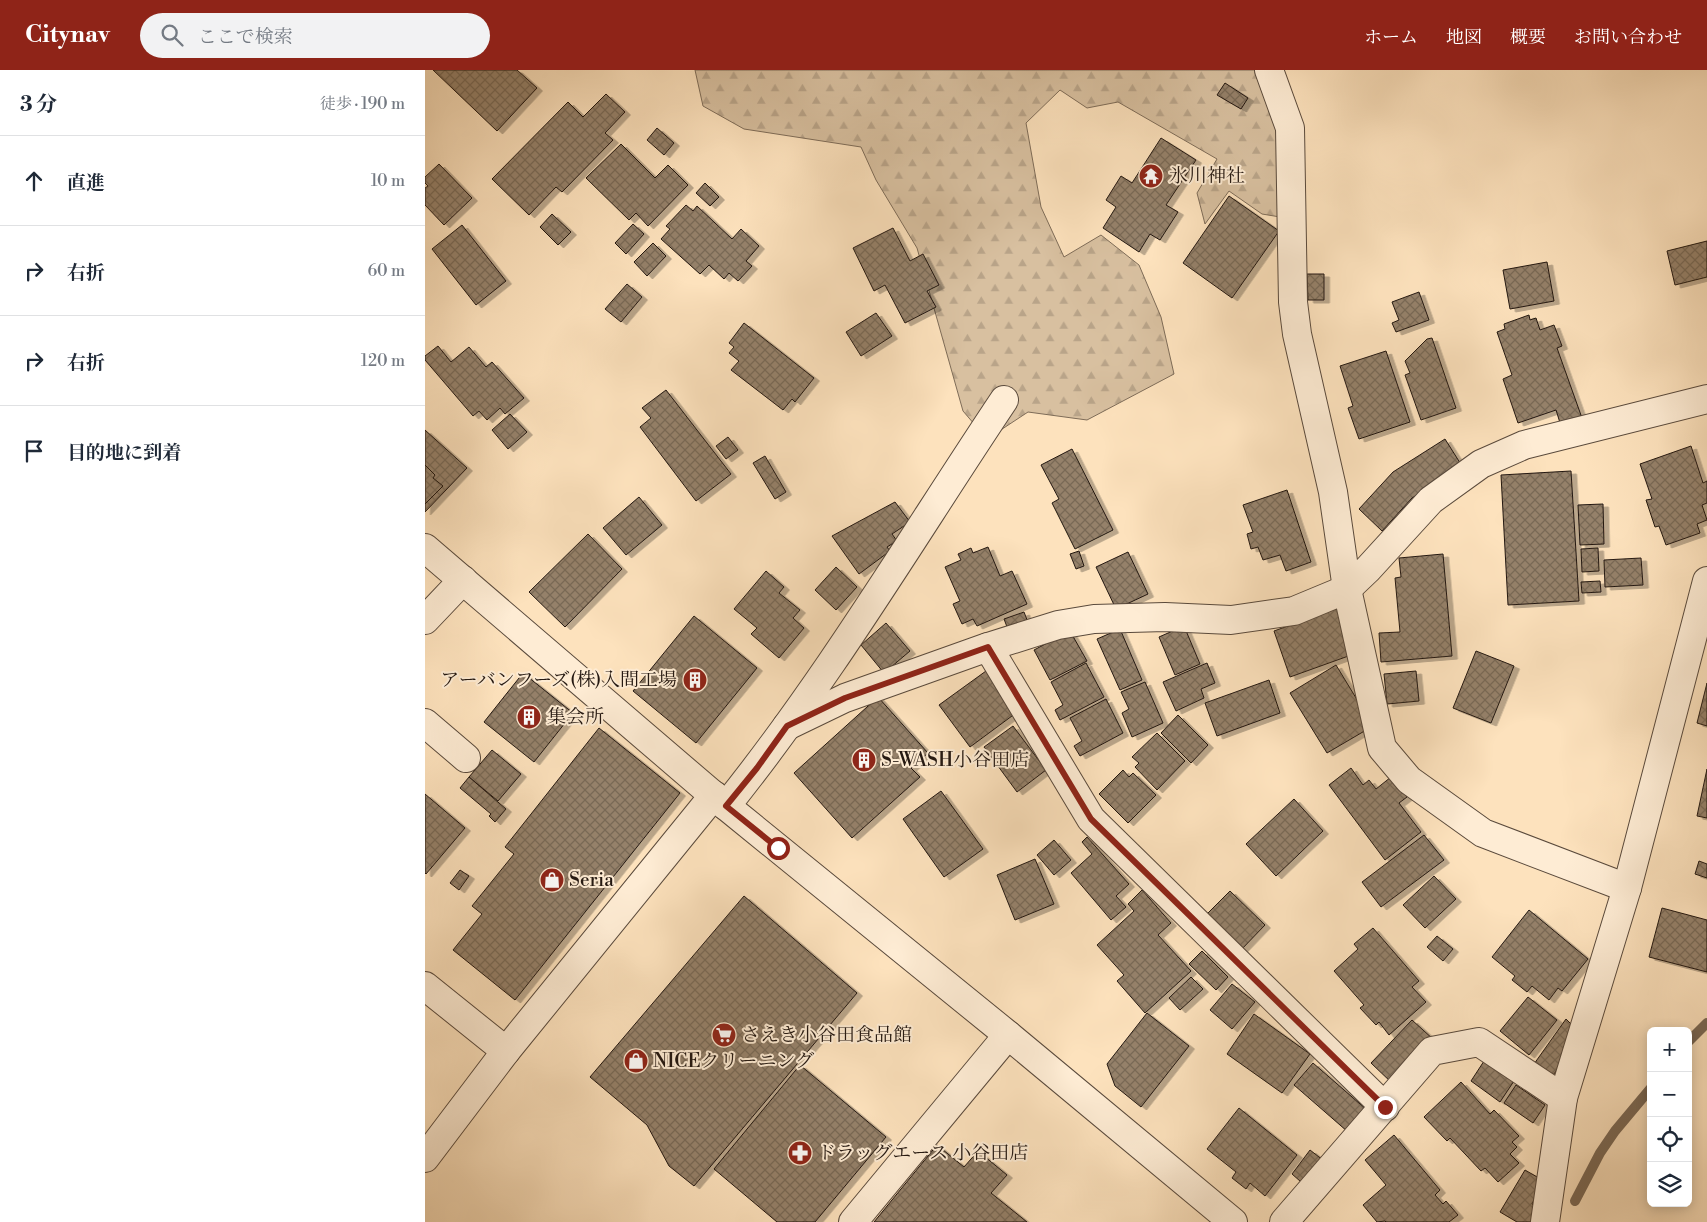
<!DOCTYPE html>
<html lang="ja">
<head>
<meta charset="utf-8">
<style>
  :root { --surface:#fff; --page:#f2f2f3; --text:#1f2937; --muted:#747a83; --line:#e0e1e3; --accent:#8f2418 }
  body { margin:0; font-family:"Libre Bodoni","Noto Serif JP",serif; background:var(--page); color:var(--text) }
  .controls { position:absolute; right:15px; bottom:15px; display:grid; overflow:hidden; border-radius:8px; box-shadow:0 2px 12px #0003 }
  .controls button { width:45px; height:45px; display:grid; place-items:center; padding:0; border:0; border-bottom:1px solid var(--line); background:var(--surface); color:var(--text); font:25px sans-serif }
  .stop { position:absolute; width:15px; height:15px; margin:-11px; border:4px solid #8f2418; border-radius:50%; background:#fff }
  .stop.end { background:#8f2418; border-color:#fff; box-shadow:0 1px 5px #0008 }
  .list { margin:0; padding:0; list-style:none }
  h2 { display:flex; justify-content:space-between; align-items:center; height:65px; margin:0; padding:0 20px; font-size:21px }
  h2 small { font-size:16px; font-weight:400; color:var(--muted) }
  .list li { display:grid; grid-template-columns:32px 1fr auto; gap:15px; align-items:center; box-sizing:border-box; height:90px; padding:0 20px; border-top:1px solid var(--line) }
  .list b { display:block; font-size:19px; white-space:nowrap }
  .list em { font-size:16px; font-style:normal; color:var(--muted) }
  .icon { flex:none; width:28px; height:28px; fill:none; stroke:currentColor; stroke-width:2; stroke-linecap:round; stroke-linejoin:round }
  .map { position:relative; flex:none; width:1282px; height:1152px; overflow:hidden }
  header { display:flex; align-items:center; gap:30px; box-sizing:border-box; height:70px; padding:0 25px; background:var(--accent); color:#fff }
  header strong { font-size:24px }
  nav { display:flex; gap:28px; margin-inline-start:auto; font-size:18px }
  .search { width:350px; height:45px; background:var(--page); display:flex; align-items:center; gap:12px; box-sizing:border-box; padding:0 18px; border-radius:28px; color:var(--muted); font-size:19px }
  main { display:flex }
  aside { flex:1; background:var(--surface) }
  .map>svg:first-child { display:block }
  .forest { fill:url(#forest-firs); stroke:#7e6c58 }
  .lines { fill:none; stroke-linecap:round; stroke-linejoin:round }
  .stream { stroke:#7a6855; stroke-width:10 }
  .building { fill:url(#building-cross-hatch); stroke:#241811; filter:url(#shadow) }
  .minor-casing { stroke:#5a4a3c; stroke-width:30 }
  .tertiary-casing { stroke:#5a4a3c; stroke-width:30 }
  .minor { stroke:#feecd4; stroke-width:28 }
  .tertiary { stroke:#feecd4; stroke-width:28 }
  .route { stroke:#8f2418; stroke-width:6 }
  .labels { text-anchor:middle; dominant-baseline:central; stroke-width:4; stroke-linejoin:round; paint-order:stroke }
  .poi-label { font-size:19px; fill:#241811; stroke:#feecd4; text-anchor:start }
</style>
</head>
<body>
<header>
<strong>Citynav</strong>
<div class="search"><svg class="icon" aria-label="search" viewBox="0 0 24 24"><circle cx="10" cy="10" r="6"/><path d="M15 15l6 6"/></svg>ここで検索</div>
<nav><a>ホーム</a><a>地図</a><a>概要</a><a>お問い合わせ</a></nav>
</header>
<main>
<aside>
<h2>3 分<small>徒歩 · 190 m</small></h2>
<ul class="list">
<li><svg class="icon" aria-label="ahead" viewBox="0 0 24 24"><path d="M12 20V5M6 11l6-6 6 6"/></svg><div><b>直進</b></div><em>10 m</em></li>
<li><svg class="icon" aria-label="right" viewBox="0 0 24 24"><path d="M7 20v-9h11M14 6l5 5-5 5"/></svg><div><b>右折</b></div><em>60 m</em></li>
<li><svg class="icon" aria-label="right" viewBox="0 0 24 24"><path d="M7 20v-9h11M14 6l5 5-5 5"/></svg><div><b>右折</b></div><em>120 m</em></li>
<li><svg class="icon" aria-label="arrive" viewBox="0 0 24 24"><path d="M6 21V4h12l-3 4 3 4H6"/></svg><div><b>目的地に到着</b></div></li>
</ul>
</aside>
<div class="map">
<svg width="1282" height="1152" viewBox="0 0 1282 1152">
  <defs>
    <pattern id="forest-firs" width="22" height="20" patternUnits="userSpaceOnUse" patternTransform="scale(1.25)"><rect width="22" height="20" fill="#d8c0a0"/><path d="M5 1l3.5 6h-7zM16 11l3.5 6h-7z" fill="#b9a489"/></pattern>
    <pattern id="building-cross-hatch" width="8" height="8" patternUnits="userSpaceOnUse" patternTransform="scale(1.25)"><rect width="8" height="8" fill="#95816a"/><path d="M0 0l8 8M0 8l8-8" fill="none" stroke="#796956"/></pattern>
    <filter id="shadow"><feDropShadow dx="5.5" dy="3" stdDeviation="0" flood-color="#0004"/></filter>
  </defs>
  <rect width="100%" height="100%" fill="#fde2bd"/>
  <filter id="stains"><feTurbulence type="fractalNoise" baseFrequency=".004" numOctaves="4"/><feColorMatrix values="0 0 0 0 .2 0 0 0 0 .09 0 0 0 0 .02 0 0 0 .5 -.17"/></filter>
  <radialGradient id="worn" r=".72"><stop offset=".6" stop-color="#630" stop-opacity="0"/><stop offset="1" stop-color="#630" stop-opacity=".3"/></radialGradient>
  <!-- forest -->
  <polygon class="forest" points="270,0 839,0 863,54 861,148 837,144 804,121 780,154 772,123 792,89 693,32 662,38 635,20 601,53 616,137 639,187 676,165 714,195 736,247 749,304 662,350 603,342 562,369 538,341 492,178 451,110 436,77 319,59 278,36"/>
  <g class="lines">
    <!-- stream -->
    <g class="stream">
      <polyline points="1263,972 1282,953"/>
      <polyline points="1150,1131 1175,1083 1190,1061 1226,1018"/>
    </g>
  </g>
  <!-- building -->
  <g class="building">
    <polygon points="8,0 92,0 112,18 72,61"/>
    <polygon points="800,13 823,28 816,39 792,25"/>
    <polygon points="181,24 200,42 180,63 188,70 137,122 131,117 104,145 67,109 143,32 158,47"/>
    <polygon points="232,58 249,73 239,85 222,70"/>
    <polygon points="736,68 771,90 741,135 753,142 735,170 725,164 714,182 678,158 691,137 681,130 696,106 707,113"/>
    <polygon points="196,74 230,108 243,95 263,115 223,156 211,143 204,150 161,108"/>
    <polygon points="14,94 47,128 19,155 0,135 0,118 3,116 0,113 0,107"/>
    <polygon points="280,113 294,127 285,136 271,123"/>
    <polygon points="804,126 854,161 807,228 758,193"/>
    <polygon points="261,135 268,141 272,136 307,169 316,159 334,176 321,191 327,196 313,211 304,203 299,209 284,195 275,204 236,169 245,159 241,156"/>
    <polygon points="127,144 146,162 133,175 115,157"/>
    <polygon points="208,154 219,164 201,184 190,173"/>
    <polygon points="37,155 81,211 51,235 7,179"/>
    <polygon points="468,158 485,191 498,184 514,215 502,221 511,237 480,253 460,215 449,221 428,178"/>
    <polygon points="1282,171 1282,207 1250,215 1242,181"/>
    <polygon points="228,173 241,186 222,206 209,192"/>
    <polygon points="1122,192 1129,231 1085,239 1078,200"/>
    <polygon points="882,204 899,204 899,230 883,230"/>
    <polygon points="202,214 217,227 196,252 180,239"/>
    <polygon points="994,222 1004,250 971,262 967,253 974,250 967,232"/>
    <polygon points="451,243 467,266 436,286 421,262"/>
    <polygon points="1104,245 1105,250 1111,248 1115,260 1129,255 1137,276 1132,278 1157,348 1136,356 1131,340 1093,353 1078,309 1087,305 1072,262 1080,259 1079,254"/>
    <polygon points="319,253 389,308 370,332 367,329 358,340 306,300 314,291 304,283 309,277 304,273"/>
    <polygon points="1007,268 1031,338 996,350 980,305 985,303 980,291 1002,269"/>
    <polygon points="13,276 26,292 44,277 61,297 67,292 99,328 80,344 75,338 62,350 54,341 48,346 0,290 0,286"/>
    <polygon points="961,281 985,352 934,369 923,338 928,336 915,296"/>
    <polygon points="241,320 306,404 271,431 215,357 226,348 217,338"/>
    <polygon points="85,344 102,362 83,379 67,360"/>
    <polygon points="0,360 42,398 0,442"/>
    <polygon points="303,367 313,380 301,389 291,376"/>
    <polygon points="1020,369 1037,396 987,428 957,461 934,439 968,402"/>
    <polygon points="1266,376 1278,413 1282,411 1282,433 1277,435 1282,450 1272,454 1275,463 1241,475 1234,456 1230,457 1221,430 1227,429 1215,394"/>
    <polygon points="647,379 688,460 650,479 627,433 634,429 616,395"/>
    <polygon points="340,386 361,422 350,429 328,393"/>
    <polygon points="0,395 10,405 8,408 18,416 0,434"/>
    <polygon points="1146,401 1154,531 1083,535 1076,405"/>
    <polygon points="862,420 886,492 861,501 855,485 838,490 833,477 826,479 822,464 828,462 818,435"/>
    <polygon points="214,427 237,455 201,485 178,458"/>
    <polygon points="470,432 485,452 467,464 472,471 462,477 465,481 434,504 407,466"/>
    <polygon points="1178,434 1179,474 1155,475 1153,435"/>
    <polygon points="163,464 197,499 140,557 104,522"/>
    <polygon points="563,477 575,506 587,501 602,534 552,556 548,549 537,554 528,534 535,531 520,497 536,490 533,484 546,478 548,483"/>
    <polygon points="1173,478 1174,501 1157,502 1156,479"/>
    <polygon points="654,481 659,496 651,499 645,484"/>
    <polygon points="703,482 723,524 691,539 671,497"/>
    <polygon points="1018,484 1027,586 956,592 954,563 975,562 970,508 976,507 974,488"/>
    <polygon points="1216,488 1218,515 1180,517 1179,490"/>
    <polygon points="411,497 432,517 411,540 390,520"/>
    <polygon points="341,501 359,517 354,523 375,540 368,548 379,558 354,588 326,564 332,558 309,539"/>
    <polygon points="1175,511 1176,522 1157,523 1156,512"/>
    <polygon points="913,538 929,584 865,607 849,561"/>
    <polygon points="599,542 604,555 584,562 579,549"/>
    <polygon points="269,546 332,598 271,673 208,621"/>
    <polygon points="461,553 485,581 459,603 436,575"/>
    <polygon points="759,556 775,594 750,605 734,567"/>
    <polygon points="695,559 717,610 695,620 672,569"/>
    <polygon points="645,561 662,591 625,610 609,580"/>
    <polygon points="1051,581 1089,596 1066,653 1028,638"/>
    <polygon points="661,593 679,627 635,650 630,640 638,635 626,612"/>
    <polygon points="782,593 790,613 776,619 779,628 751,641 738,612"/>
    <polygon points="911,595 948,656 902,683 865,623"/>
    <polygon points="561,601 591,643 545,677 514,635"/>
    <polygon points="991,601 994,631 962,634 959,604"/>
    <polygon points="98,603 148,643 109,692 59,652"/>
    <polygon points="844,610 855,643 792,666 780,633"/>
    <polygon points="720,612 738,653 707,667 697,643 704,639 696,622"/>
    <polygon points="1282,613 1282,656 1272,653"/>
    <polygon points="453,627 503,683 486,698 495,707 427,768 369,703"/>
    <polygon points="681,629 698,663 655,686 649,676 657,671 645,648"/>
    <polygon points="753,645 783,675 766,693 736,663"/>
    <polygon points="588,656 621,700 592,722 559,677"/>
    <polygon points="174,658 255,723 90,930 28,880 57,844 47,836 89,784 80,777"/>
    <polygon points="732,663 760,691 732,720 710,697 714,693 707,687"/>
    <polygon points="67,680 96,704 73,731 44,707"/>
    <polygon points="926,698 938,715 944,710 951,719 966,707 982,727 974,733 996,762 960,790 904,715"/>
    <polygon points="1282,699 1282,748 1272,746"/>
    <polygon points="698,700 704,707 708,703 731,725 703,753 674,724"/>
    <polygon points="44,707 81,739 70,752 64,746 66,744 35,718"/>
    <polygon points="516,721 558,779 519,807 478,749"/>
    <polygon points="0,724 40,758 1,804 0,803"/>
    <polygon points="869,729 898,761 851,806 821,774"/>
    <polygon points="999,765 1019,790 956,837 937,812"/>
    <polygon points="662,767 704,814 691,826 701,837 686,850 646,803 667,784 657,772"/>
    <polygon points="629,770 646,790 629,805 612,785"/>
    <polygon points="610,789 629,834 590,850 572,805"/>
    <polygon points="1274,791 1282,794 1282,808 1270,804"/>
    <polygon points="35,800 44,806 34,820 25,813"/>
    <polygon points="1009,806 1031,829 1000,858 978,835"/>
    <polygon points="717,820 746,853 733,865 766,901 720,943 692,911 699,905 672,875 709,841 703,834"/>
    <polygon points="805,821 840,855 814,882 779,847"/>
    <polygon points="319,826 432,923 269,1116 244,1096 222,1055 165,1007"/>
    <polygon points="1237,838 1282,850 1282,902 1224,887"/>
    <polygon points="1104,840 1163,889 1137,921 1133,918 1124,930 1107,916 1102,922 1087,910 1090,906 1067,887"/>
    <polygon points="948,858 994,911 987,917 1001,932 964,965 954,952 951,955 935,938 939,935 909,901 933,879 929,874"/>
    <polygon points="1012,866 1028,879 1018,891 1002,877"/>
    <polygon points="777,881 803,907 791,920 764,894"/>
    <polygon points="766,907 778,919 755,940 744,928"/>
    <polygon points="807,914 830,932 807,959 785,940"/>
    <polygon points="1103,927 1132,950 1104,985 1075,961"/>
    <polygon points="722,943 764,976 716,1037 690,1016 682,994"/>
    <polygon points="829,944 885,984 857,1023 802,984"/>
    <polygon points="1141,949 1148,956 1141,990 1127,1006 1109,994"/>
    <polygon points="987,950 1009,970 968,1014 946,993"/>
    <polygon points="1061,988 1091,1008 1075,1032 1046,1011"/>
    <polygon points="888,993 942,1040 923,1062 869,1015"/>
    <polygon points="375,995 461,1067 390,1152 352,1152 289,1099"/>
    <polygon points="1036,1012 1065,1044 1069,1040 1094,1066 1087,1072 1092,1077 1085,1084 1094,1093 1073,1112 1060,1098 1056,1101 1025,1068 1022,1071 999,1047"/>
    <polygon points="1091,1015 1120,1035 1108,1053 1079,1033"/>
    <polygon points="814,1038 872,1085 840,1126 825,1113 821,1119 807,1108 811,1102 782,1079"/>
    <polygon points="969,1065 1015,1120 1010,1125 1018,1134 1021,1131 1033,1145 1024,1152 961,1152 960,1151 952,1152 938,1135 961,1115 940,1090"/>
    <polygon points="512,1075 539,1097 553,1081 582,1105 566,1123 602,1152 449,1152"/>
    <polygon points="885,1080 903,1094 884,1119 867,1104"/>
    <polygon points="1100,1100 1119,1111 1107,1134 1114,1139 1107,1152 1092,1152 1075,1142"/>
  </g>
  <g class="lines">
    <defs>
      <g id="minor">
        <polyline points="844,0 865,58 868,232 872,264 908,422 922,519 957,678 984,710 1058,763 1202,818"/>
        <polyline points="0,550 38,510"/>
        <polyline points="563,577 666,749 960,1037"/>
        <polyline points="0,653 41,688"/>
        <polyline points="362,656 420,628 563,577 633,555 669,549 740,547 806,550 869,541 922,519 943,499 1006,430 1056,394 1099,375 1282,329"/>
        <path d="M301,736C404,608 488,466 579,330"/>
        <polyline points="0,916 81,981"/>
        <polyline points="0,1088 81,981 289,725"/>
        <polyline points="428,1152 583,965"/>
        <polyline points="859,1152 1007,981 1054,972 1138,1028"/>
      </g>
      <g id="tertiary">
        <polyline points="0,478 301,736 583,965 808,1152"/>
        <polyline points="1120,1152 1138,1028 1202,818 1282,511"/>
      </g>
    </defs>
    <!-- minor casing -->
    <use href="#minor" class="minor-casing"/>
    <!-- tertiary casing -->
    <use href="#tertiary" class="tertiary-casing"/>
    <!-- minor -->
    <use href="#minor" class="minor"/>
    <!-- tertiary -->
    <use href="#tertiary" class="tertiary"/>
  </g>
  <g class="lines">
    <!-- route -->
    <polyline class="route" points="353,778 301,736 332,698 362,656 420,628 563,577 666,749 960,1037"/>
  </g>
  <!-- icons -->
  <defs>
    <symbol id="temple-disc" viewBox="-11 -11 22 22"><circle r="9.5" fill="#8f2418" stroke="#feecd4"/><path d="M0-6L5-2H3V0L6.5 2.5H4V6H1.5V3h-3V6H-4V2.5H-6.5L-3 0V-2H-5Z" fill="#fff"/></symbol>
    <symbol id="building-disc" viewBox="-11 -11 22 22"><circle r="9.5" fill="#8f2418" stroke="#feecd4"/><path d="M-4-6H4V6H1V3H-1V6H-4ZM-2.5-4.3h1.7v1.8h-1.7ZM.8-4.3h1.7v1.8H.8ZM-2.5-1h1.7V.8h-1.7ZM.8-1h1.7V.8H.8Z" fill="#fff"/></symbol>
    <symbol id="shop-disc" viewBox="-11 -11 22 22"><circle r="9.5" fill="#8f2418" stroke="#feecd4"/><path d="M-5-2.5h2.3a2.7 3.5 0 0 1 5.4 0H5L5.5 6h-11ZM-1.5-2.5h3a1.5 2.3 0 0 0-3 0Z" fill="#fff"/></symbol>
    <symbol id="supermarket-disc" viewBox="-11 -11 22 22"><circle r="9.5" fill="#8f2418" stroke="#feecd4"/><path d="M-6-5.5h2.5l.6 2H6L4.5 2H-2.5L-4.4-4H-6ZM-1.5 3.2a1.3 1.3 0 1 0 .1 0ZM3 3.2a1.3 1.3 0 1 0 .1 0Z" fill="#fff"/></symbol>
    <symbol id="pharmacy-disc" viewBox="-11 -11 22 22"><circle r="9.5" fill="#8f2418" stroke="#feecd4"/><path d="M-2-6h4v4h4v4h-4v4h-4v-4h-4v-4h4Z" fill="#fff"/></symbol>
  </defs>
  <g fill-rule="evenodd">
    <use href="#temple-disc" x="712" y="92" width="28" height="28"/>
    <use href="#building-disc" x="256" y="596" width="28" height="28"/>
    <use href="#building-disc" x="90" y="633" width="28" height="28"/>
    <use href="#building-disc" x="425" y="676" width="28" height="28"/>
    <use href="#shop-disc" x="113" y="796" width="28" height="28"/>
    <use href="#supermarket-disc" x="285" y="951" width="28" height="28"/>
    <use href="#shop-disc" x="197" y="977" width="28" height="28"/>
    <use href="#pharmacy-disc" x="361" y="1069" width="28" height="28"/>
  </g>
  <g class="labels">
    <!-- poi labels -->
    <g class="poi-label">
      <text x="744" y="106">氷川神社</text>
      <text x="252" y="610" text-anchor="end">アーバンフーズ(株)入間工場</text>
      <text x="122" y="647">集会所</text>
      <text x="456" y="690">S-WASH小谷田店</text>
      <text x="144" y="810">Seria</text>
      <text x="316" y="965">さえき小谷田食品館</text>
      <text x="228" y="991">NICEクリーニング</text>
      <text x="392" y="1083">ドラッグエース 小谷田店</text>
    </g>
  </g>
  <rect width="100%" height="100%" filter="url(#stains)"/>
  <rect width="100%" height="100%" fill="url(#worn)"/>
</svg>
<div class="controls">
<button>+</button>
<button>−</button>
<button><svg class="icon" aria-label="locate" viewBox="0 0 24 24"><circle cx="12" cy="12" r="6"/><path d="M12 2v4M12 18v4M2 12h4M18 12h4"/></svg></button>
<button><svg class="icon" aria-label="layers" viewBox="0 0 24 24"><path d="M12 4l9 5-9 5-9-5zM3 14l9 5 9-5"/></svg></button>
</div>
<div class="stop" style="left:353px;top:778px"></div>
<div class="stop end" style="left:960px;top:1037px"></div>
</div>
</main>
</body>
</html>
